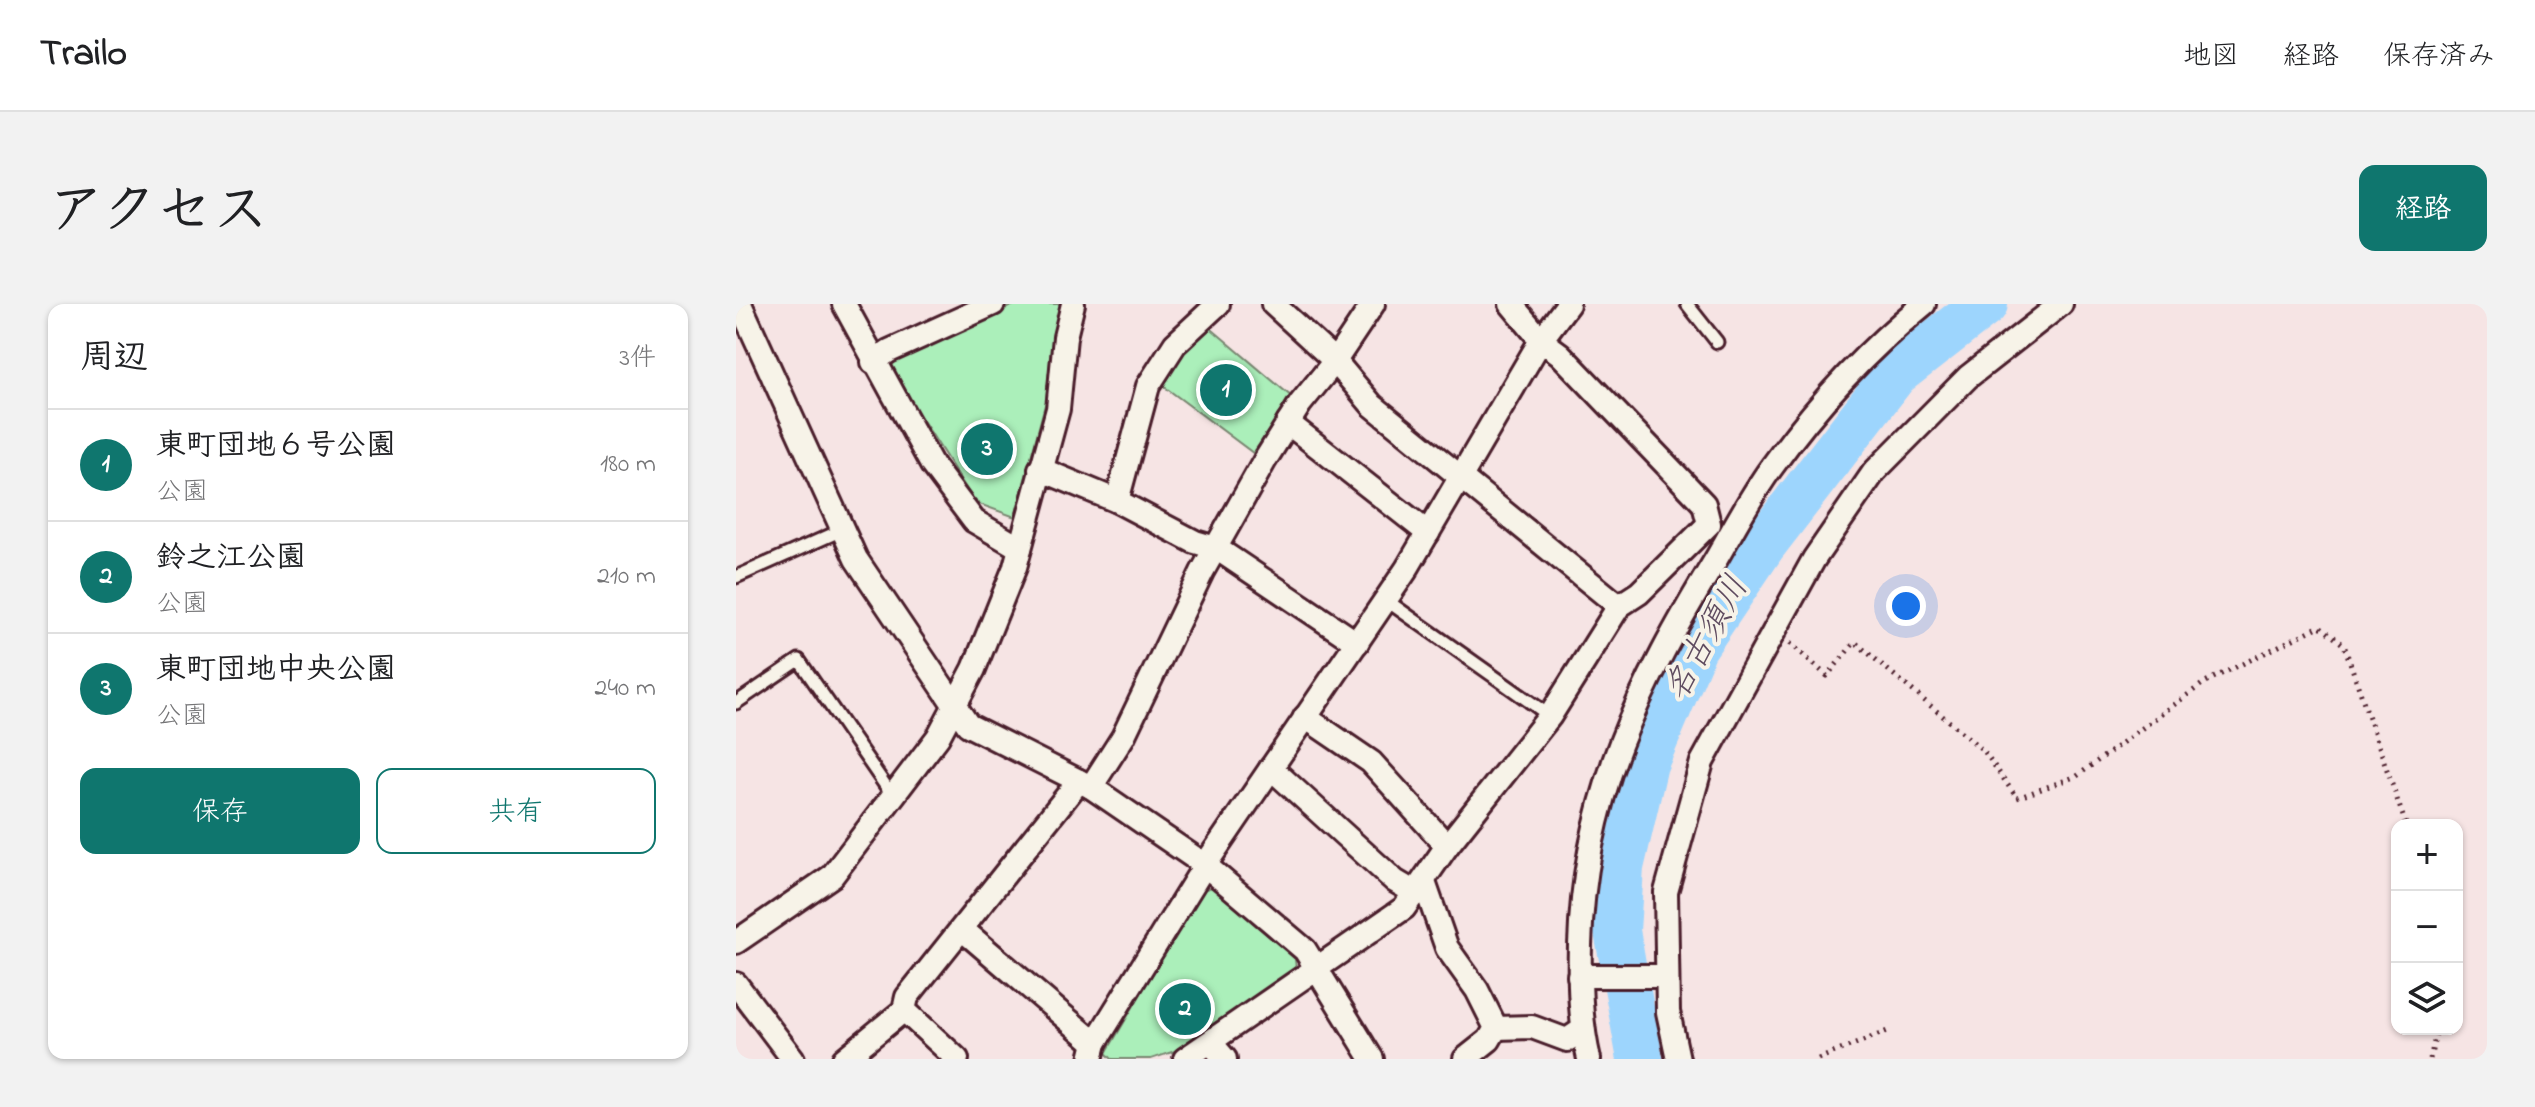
<!DOCTYPE html>
<html lang="ja">
<head>
<meta charset="utf-8">
<style>
  :root { --surface:#fff; --page:#f2f2f2; --text:#202124; --muted:#757577; --line:#e0e0e0; --accent:#0f766e }
  body { margin:0; font-family:"Indie Flower","Klee One",sans-serif; background:var(--page); color:var(--text) }
  .controls { position:absolute; right:24px; bottom:24px; display:grid; overflow:hidden; border-radius:16px; box-shadow:0 2px 6px #0004 }
  .controls button { width:72px; height:72px; display:grid; place-items:center; padding:0; border:0; border-bottom:2px solid var(--line); background:var(--surface); color:var(--text); font:40px sans-serif }
  .you { position:absolute; left:1170px; top:302px; width:28px; height:28px; margin:-20px; border:6px solid #fff; border-radius:50%; background:#1a73e8; box-shadow:0 0 0 12px #1a73e833 }
  .badge { display:grid; place-items:center; width:52px; height:52px; border-radius:50%; background:var(--accent); color:#fff; font-size:26px; font-weight:700 }
  .pin { position:absolute; translate:-50% -50%; border:4px solid #fff; box-shadow:0 2px 8px #0006 }
  .list { margin:0; padding:0; list-style:none }
  h2 { display:flex; justify-content:space-between; align-items:center; height:104px; margin:0; padding:0 32px; font-size:34px }
  h2 small { font-size:26px; font-weight:400; color:var(--muted) }
  .list li { display:grid; grid-template-columns:52px 1fr auto; gap:24px; align-items:center; box-sizing:border-box; height:112px; padding:0 32px; border-top:2px solid var(--line) }
  .list b { display:block; font-size:30px; white-space:nowrap }
  .list p { margin:0; font-size:26px; white-space:nowrap; color:var(--muted) }
  .list em { font-size:26px; font-style:normal; color:var(--muted) }
  .actions { display:flex; gap:16px; padding:24px 32px }
  .actions a { flex:1; padding:18px 0; border:2px solid var(--accent); border-radius:16px; text-align:center; font-size:28px; color:var(--accent) }
  .actions .main { background:var(--accent); color:#fff }
  .icon { flex:none; width:44px; height:44px; fill:none; stroke:currentColor; stroke-width:2; stroke-linecap:round; stroke-linejoin:round }
  .map { position:relative; flex:none; width:1751px; height:755px; overflow:hidden; border-radius:16px }
  header { display:flex; align-items:center; gap:48px; box-sizing:border-box; height:112px; padding:0 40px; background:var(--surface); border-bottom:2px solid var(--line) }
  header strong { font-size:38px }
  nav { display:flex; gap:44px; margin-inline-start:auto; font-size:28px }
  .intro { display:flex; align-items:center; justify-content:space-between; box-sizing:border-box; height:192px; padding:0 48px }
  h1 { margin:0; font-size:56px }
  .button { padding:20px 36px; border-radius:16px; background:var(--accent); color:#fff; font-size:28px; font-weight:700 }
  main { display:flex; gap:48px; padding:0 48px }
  aside { flex:1; background:var(--surface); border-radius:16px; box-shadow:0 2px 6px #0004 }
  .map>svg:first-child { display:block }
  .green { fill:#abefba; stroke:#7a8772; stroke-width:2 }
  .lines { fill:none; stroke-linecap:round; stroke-linejoin:round }
  .river { stroke:#9dd5fd; stroke-width:46 }
  .service-casing { stroke:#4a1f2b; stroke-width:17 }
  .minor-casing { stroke:#4a1f2b; stroke-width:28 }
  .path { stroke:#4a1f2b; stroke-width:5; stroke-dasharray:2 6; stroke-linecap:butt }
  .service { stroke:#f7f3e8; stroke-width:11 }
  .minor { stroke:#f7f3e8; stroke-width:22 }
  .labels { text-anchor:middle; dominant-baseline:central; stroke-width:8; stroke-linejoin:round; paint-order:stroke }
  .water-label { font-size:34px; font-style:italic; fill:#5f4c60; stroke:#f7f3e8 }
</style>
</head>
<body>
<header>
<strong>Trailo</strong>
<nav><a>地図</a><a>経路</a><a>保存済み</a></nav>
</header>
<div class="intro"><h1>アクセス</h1><a class="button">経路</a></div>
<main>
<aside>
<h2>周辺<small>3件</small></h2>
<ul class="list">
<li><span class="badge">1</span><div><b>東町団地６号公園</b><p>公園</p></div><em>180 m</em></li>
<li><span class="badge">2</span><div><b>鈴之江公園</b><p>公園</p></div><em>210 m</em></li>
<li><span class="badge">3</span><div><b>東町団地中央公園</b><p>公園</p></div><em>240 m</em></li>
</ul>
<div class="actions"><a class="main">保存</a><a>共有</a></div>
</aside>
<div class="map">
<svg width="1751" height="755" viewBox="0 0 1751 755">
  <rect width="100%" height="100%" fill="#f6e4e4"/>
  <filter id="ink" filterUnits="userSpaceOnUse"><feTurbulence type="fractalNoise" baseFrequency=".0125" numOctaves="2"/><feDisplacementMap in="SourceGraphic" scale="16" xChannelSelector="R" yChannelSelector="G"/><feConvolveMatrix kernelMatrix="1 2 1 2 8 2 1 2 1" color-interpolation-filters="sRGB"/></filter>
  <g filter="url(#ink)">
    <!-- green -->
    <g class="green">
      <polygon points="280,0 325,0 316,37 310,97 279,213 243,200 235,192 153,63 160,53"/>
      <polygon points="471,21 557,94 517,149 422,78 443,47"/>
      <polygon points="476,583 559,655 560,665 445,745 415,755 376,755 370,749 466,586"/>
    </g>
    <g class="lines">
      <!-- river -->
      <polyline class="river" points="904,755 881,627 885,563 909,460 958,344 1027,241 1159,70 1249,0"/>
      <defs>
        <g id="service">
          <polyline points="951,0 981,38"/>
          <polyline points="0,273 106,226"/>
          <polyline points="650,296 814,412"/>
          <polyline points="0,399 63,356 158,494"/>
        </g>
        <g id="minor">
          <polyline points="4,0 120,255 232,421 355,483 469,561 569,646 636,755"/>
          <polyline points="108,0 196,161 238,217 284,244"/>
          <polyline points="537,0 599,57 636,101 883,302"/>
          <polyline points="137,58 153,47 257,0"/>
          <polyline points="552,119 692,229"/>
          <polyline points="304,165 381,197 459,238 480,244 621,339"/>
          <polyline points="381,197 412,82 439,40 482,0"/>
          <polyline points="569,413 635,458 711,542"/>
          <polyline points="535,464 659,577 681,590"/>
          <polyline points="355,483 387,433 466,268 529,156 564,100 599,57 637,0"/>
          <polyline points="688,578 711,644 741,686 760,724 753,736 729,755"/>
          <polyline points="227,626 359,739"/>
          <polyline points="0,638 96,572 202,433 238,365 279,263 322,105 329,33 337,0"/>
          <polyline points="843,672 930,672"/>
          <polyline points="0,680 57,755"/>
          <polyline points="168,706 221,755"/>
          <polyline points="760,724 796,723 831,736 846,726"/>
          <polyline points="475,739 489,755"/>
          <polyline points="108,755 168,706 171,693 343,477"/>
          <polyline points="355,755 359,739 469,561 670,266 805,36 832,0"/>
          <polyline points="449,755 668,604 711,542 814,412 883,302 903,289 973,220 968,200 824,50 805,36 775,0"/>
          <path d="M853,755C844,717 843,680 844,641C848,492 903,382 979,257C997,226 1014,193 1035,164C1078,104 1131,46 1188,0"/>
          <polyline points="942,755 932,708 930,588 966,458 1078,255 1138,168 1232,73 1325,0"/>
        </g>
      </defs>
      <!-- service casing -->
      <use href="#service" class="service-casing"/>
      <!-- minor casing -->
      <use href="#minor" class="minor-casing"/>
      <!-- path -->
      <g class="path">
        <polyline points="1054,339 1091,372 1119,338 1248,447 1281,494 1341,472 1469,378 1584,322 1608,341 1670,521"/>
        <polyline points="1721,643 1721,649"/>
        <polyline points="1082,755 1154,726"/>
        <polyline points="1694,755 1701,725"/>
      </g>
      <!-- service -->
      <use href="#service" class="service"/>
      <!-- minor -->
      <use href="#minor" class="minor"/>
    </g>
  </g>
  <g class="labels">
    <!-- water labels -->
    <g class="water-label">
      <text transform="translate(972 335) rotate(-61)">名古須川</text>
    </g>
  </g>
</svg>
<div class="controls">
<button>+</button>
<button>−</button>
<button><svg class="icon" aria-label="layers" viewBox="0 0 24 24"><path d="M12 4l9 5-9 5-9-5zM3 14l9 5 9-5"/></svg></button>
</div>
<div class="you"></div>
<div class="pin badge" style="left:490px;top:86px">1</div>
<div class="pin badge" style="left:449px;top:705px">2</div>
<div class="pin badge" style="left:251px;top:145px">3</div>
</div>
</main>
</body>
</html>
